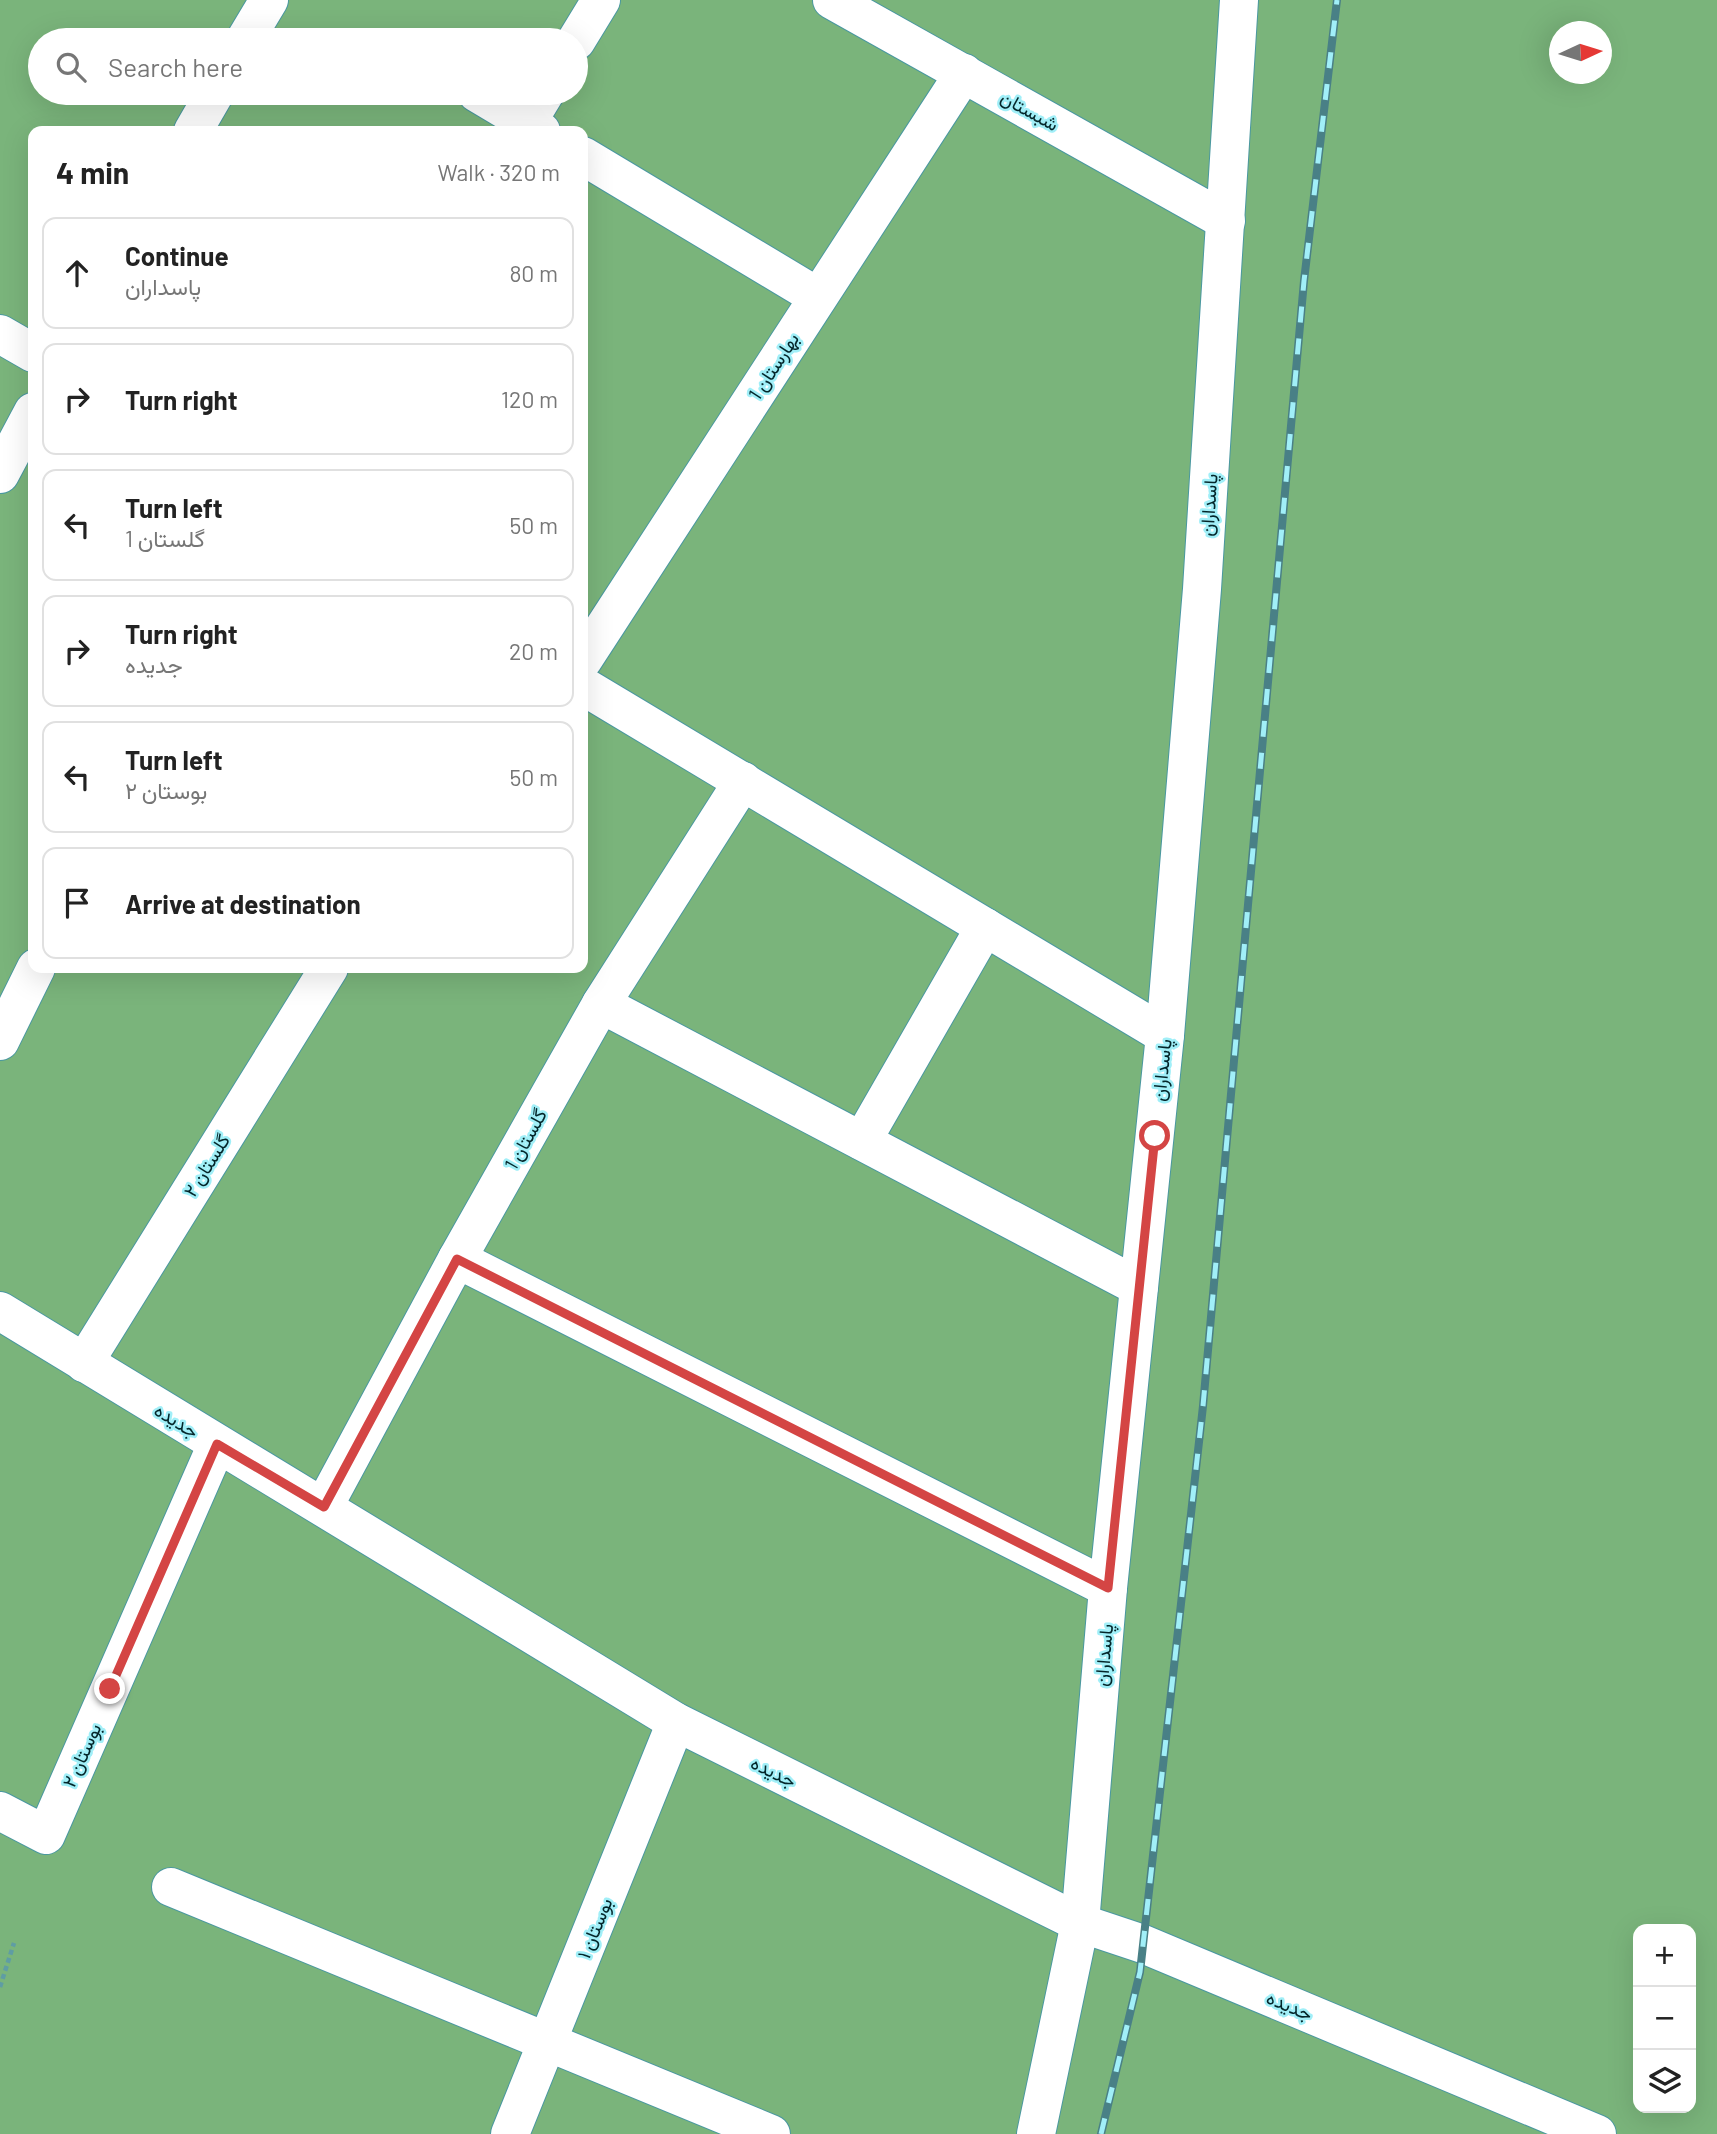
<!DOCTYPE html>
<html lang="en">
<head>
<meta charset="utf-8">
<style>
  :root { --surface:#fff; --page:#f2f2f2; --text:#222; --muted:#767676; --line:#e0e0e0 }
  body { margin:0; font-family:Barlow,Vazirmatn,sans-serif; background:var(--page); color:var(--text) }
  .controls { position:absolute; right:21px; bottom:21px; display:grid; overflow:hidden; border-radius:14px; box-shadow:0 7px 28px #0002 }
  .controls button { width:63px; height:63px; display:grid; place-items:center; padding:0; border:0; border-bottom:2px solid var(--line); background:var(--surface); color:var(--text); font:35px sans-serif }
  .compass { position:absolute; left:1549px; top:21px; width:63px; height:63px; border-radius:50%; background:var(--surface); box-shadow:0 7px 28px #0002; rotate:86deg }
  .stop { position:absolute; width:21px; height:21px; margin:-16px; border:5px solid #d44544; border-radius:50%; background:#fff }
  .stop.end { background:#d44544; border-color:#fff; box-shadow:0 2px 7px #0008 }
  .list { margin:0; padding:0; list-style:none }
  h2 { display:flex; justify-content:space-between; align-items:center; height:91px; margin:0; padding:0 28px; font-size:30px }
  h2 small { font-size:23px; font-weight:400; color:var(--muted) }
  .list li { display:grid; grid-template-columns:46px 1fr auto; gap:21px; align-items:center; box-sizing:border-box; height:112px; margin:0 14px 14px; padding:0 14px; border:2px solid var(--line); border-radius:14px }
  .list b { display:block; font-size:26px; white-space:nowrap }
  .list p { margin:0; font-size:23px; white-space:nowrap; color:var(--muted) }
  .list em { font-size:23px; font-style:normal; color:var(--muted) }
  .icon { flex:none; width:38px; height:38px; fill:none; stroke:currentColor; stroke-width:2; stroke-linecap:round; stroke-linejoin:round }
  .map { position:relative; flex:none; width:1717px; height:2134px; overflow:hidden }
  .search { position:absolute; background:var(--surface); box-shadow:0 7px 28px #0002; left:28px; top:28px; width:560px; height:77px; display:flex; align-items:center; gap:18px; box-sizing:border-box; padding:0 24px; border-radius:38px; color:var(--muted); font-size:26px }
  .panel { position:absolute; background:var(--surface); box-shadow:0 7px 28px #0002; left:28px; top:126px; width:560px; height:847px; border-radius:14px }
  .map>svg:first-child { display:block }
  .green { fill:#7ab47b; fill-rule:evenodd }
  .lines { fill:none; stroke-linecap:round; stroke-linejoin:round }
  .minor-casing { stroke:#4a98a0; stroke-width:40 }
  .path { stroke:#5f9da4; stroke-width:4.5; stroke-dasharray:5 3.5; stroke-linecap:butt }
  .minor { stroke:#fff; stroke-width:38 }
  .rail-casing { stroke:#498086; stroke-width:8 }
  .rail { stroke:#a1eff8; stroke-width:5; stroke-dasharray:16; stroke-linecap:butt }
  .route { stroke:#d44544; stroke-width:9 }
  .labels { text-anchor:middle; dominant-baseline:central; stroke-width:5; stroke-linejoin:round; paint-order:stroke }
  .street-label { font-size:19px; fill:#04262a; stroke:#a1eff8 }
</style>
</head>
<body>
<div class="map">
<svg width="1717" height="2134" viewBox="0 0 1717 2134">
  <rect width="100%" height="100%" fill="#94e2ea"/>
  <!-- green -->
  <path class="green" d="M0,0H1717V2134H0ZM1560,32H1602V74H1560ZM40,40H576V93H40ZM33,131H583V968H33ZM1638,1929H1691V2108H1638Z"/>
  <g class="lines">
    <defs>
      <g id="minor">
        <polyline points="832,0 1226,221"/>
        <polyline points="245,40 269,0"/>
        <polyline points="576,41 601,0"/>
        <polyline points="477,93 541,131"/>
        <polyline points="193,131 215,93"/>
        <polyline points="522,131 545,93"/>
        <polyline points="583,156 818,297"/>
        <polyline points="0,334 33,353"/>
        <polyline points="0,474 33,412"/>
        <polyline points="583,660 964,73"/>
        <polyline points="583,686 1165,1035"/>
        <polyline points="601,1004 1139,1287"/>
        <polyline points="0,1041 36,968"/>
        <polyline points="862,1141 985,927"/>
        <polyline points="457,1259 1108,1588"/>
        <polyline points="0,1311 676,1722 1080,1923 1143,1944 1597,2134"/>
        <polyline points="84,1363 329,968"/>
        <polyline points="324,1506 457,1259 601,1004 743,781"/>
        <polyline points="0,1811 46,1835 217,1444"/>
        <polyline points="171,1887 771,2134"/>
        <polyline points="510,2134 676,1722"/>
        <polyline points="1036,2134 1080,1923 1108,1588 1165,1035 1202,589 1239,0"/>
      </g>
    </defs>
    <!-- minor casing -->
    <use href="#minor" class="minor-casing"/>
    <!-- path -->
    <polyline class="path" points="0,1987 14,1943"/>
    <!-- minor -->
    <use href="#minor" class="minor"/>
    <defs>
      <polyline id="rail" points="1101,2134 1140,1972 1203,1406 1304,281 1337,0"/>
    </defs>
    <!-- rail casing -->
    <use href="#rail" class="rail-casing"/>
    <!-- rail -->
    <use href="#rail" class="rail"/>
  </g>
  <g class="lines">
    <!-- route -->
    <polyline class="route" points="110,1689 217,1444 324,1507 457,1259 1108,1588 1155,1136"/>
  </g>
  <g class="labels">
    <!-- street labels -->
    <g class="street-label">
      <text transform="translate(1030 110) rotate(29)">شبستان</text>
      <text transform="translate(773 366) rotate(-57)">بهارستان 1</text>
      <text transform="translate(1208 505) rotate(-86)">پاسداران</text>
      <text transform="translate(1161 1070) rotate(-84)">پاسداران</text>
      <text transform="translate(525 1139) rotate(-61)">گلستان 1</text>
      <text transform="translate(206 1165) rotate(-58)">گلستان ۲</text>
      <text transform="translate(177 1420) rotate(32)">جدیده</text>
      <text transform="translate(1103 1655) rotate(-85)">پاسداران</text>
      <text transform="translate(81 1755) rotate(-66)">بوستان ۲</text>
      <text transform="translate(774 1771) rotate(26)">جدیده</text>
      <text transform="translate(594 1928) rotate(-68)">بوستان ۱</text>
      <text transform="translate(1290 2005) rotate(23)">جدیده</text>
    </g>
  </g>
</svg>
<div class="controls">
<button>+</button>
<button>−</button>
<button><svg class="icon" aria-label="layers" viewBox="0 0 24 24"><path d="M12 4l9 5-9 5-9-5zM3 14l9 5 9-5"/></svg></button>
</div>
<svg class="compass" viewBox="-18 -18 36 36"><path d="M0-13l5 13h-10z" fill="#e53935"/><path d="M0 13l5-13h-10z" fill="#767676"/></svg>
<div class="stop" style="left:1155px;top:1136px"></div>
<div class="stop end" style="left:110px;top:1689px"></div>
<div class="search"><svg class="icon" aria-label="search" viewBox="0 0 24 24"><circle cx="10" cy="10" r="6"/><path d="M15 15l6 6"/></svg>Search here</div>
<section class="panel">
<h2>4 min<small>Walk · 320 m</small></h2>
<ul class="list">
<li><svg class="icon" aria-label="ahead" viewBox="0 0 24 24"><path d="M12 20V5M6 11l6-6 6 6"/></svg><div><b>Continue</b><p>پاسداران</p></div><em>80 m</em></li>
<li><svg class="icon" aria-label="right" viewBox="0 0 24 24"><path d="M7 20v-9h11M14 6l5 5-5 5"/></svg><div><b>Turn right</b></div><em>120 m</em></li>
<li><svg class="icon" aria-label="left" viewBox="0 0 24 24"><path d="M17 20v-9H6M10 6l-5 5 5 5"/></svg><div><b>Turn left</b><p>گلستان 1</p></div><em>50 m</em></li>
<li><svg class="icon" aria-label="right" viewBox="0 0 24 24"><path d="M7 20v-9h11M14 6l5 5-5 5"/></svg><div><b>Turn right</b><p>جدیده</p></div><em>20 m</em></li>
<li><svg class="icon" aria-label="left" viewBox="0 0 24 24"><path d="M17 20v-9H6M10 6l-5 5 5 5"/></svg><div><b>Turn left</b><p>بوستان ۲</p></div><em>50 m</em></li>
<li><svg class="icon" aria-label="arrive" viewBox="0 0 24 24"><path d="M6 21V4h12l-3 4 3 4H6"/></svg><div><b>Arrive at destination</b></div></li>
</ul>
</section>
</div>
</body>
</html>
